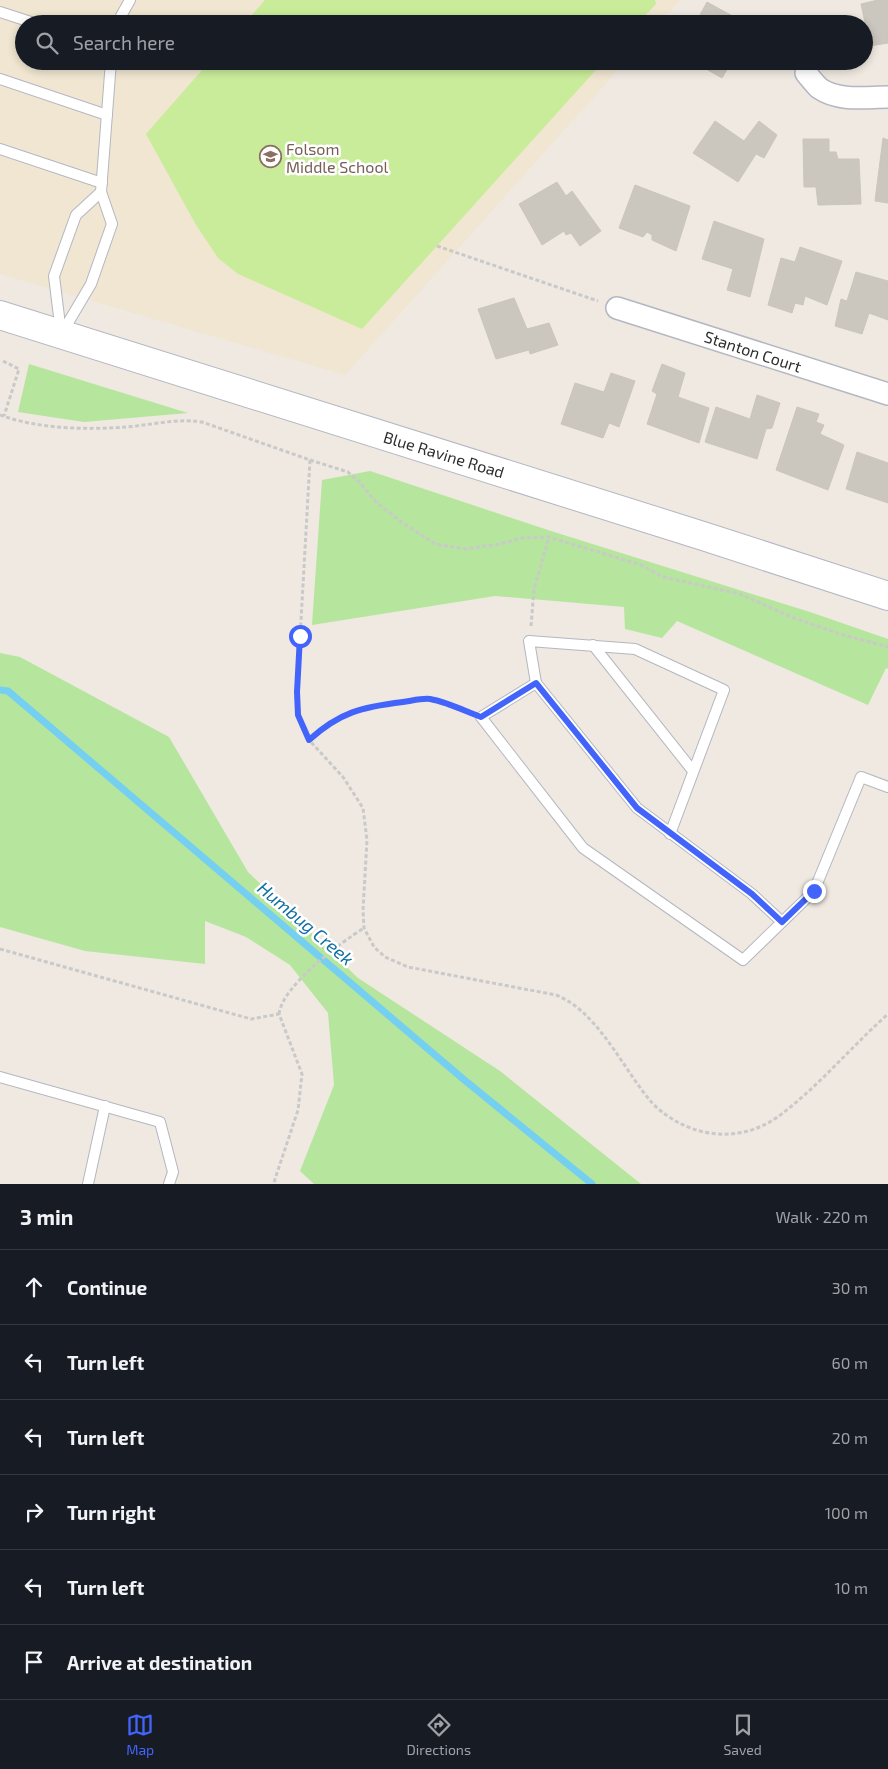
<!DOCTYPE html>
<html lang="en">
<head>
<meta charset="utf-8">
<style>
  :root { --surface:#171b24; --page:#242831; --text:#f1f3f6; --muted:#9ea1a6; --line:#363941; --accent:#4264fb }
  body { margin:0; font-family:"Exo 2",sans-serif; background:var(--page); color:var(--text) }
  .stop { position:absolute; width:15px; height:15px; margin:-11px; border:4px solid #4264fb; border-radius:50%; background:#fff }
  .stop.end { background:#4264fb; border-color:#fff; box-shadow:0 1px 5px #0008 }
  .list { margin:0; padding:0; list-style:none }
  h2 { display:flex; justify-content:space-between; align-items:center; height:65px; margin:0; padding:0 20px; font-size:21px }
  h2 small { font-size:16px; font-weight:400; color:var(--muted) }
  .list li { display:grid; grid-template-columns:32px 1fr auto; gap:15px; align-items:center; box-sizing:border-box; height:75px; padding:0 20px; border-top:1px solid var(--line) }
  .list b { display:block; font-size:19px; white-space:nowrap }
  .list em { font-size:16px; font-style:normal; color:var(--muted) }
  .icon { flex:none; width:28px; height:28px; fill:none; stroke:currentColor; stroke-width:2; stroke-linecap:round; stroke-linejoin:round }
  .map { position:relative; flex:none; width:888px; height:1184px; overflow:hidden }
  .search { position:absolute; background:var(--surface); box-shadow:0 2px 8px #0003; left:15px; right:15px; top:15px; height:55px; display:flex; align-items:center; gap:12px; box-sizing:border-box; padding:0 18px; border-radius:28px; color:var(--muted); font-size:19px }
  .sheet { height:515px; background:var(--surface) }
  nav { display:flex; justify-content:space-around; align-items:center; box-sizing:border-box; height:70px; border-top:1px solid var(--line); background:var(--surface); font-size:14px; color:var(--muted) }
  nav a { display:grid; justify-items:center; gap:2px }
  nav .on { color:var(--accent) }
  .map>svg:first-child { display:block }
  .education { fill:#f0e6d1 }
  .green { fill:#b6e59e }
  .pitch { fill:#c9ec9a }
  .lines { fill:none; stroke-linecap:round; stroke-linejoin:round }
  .stream { stroke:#75cff0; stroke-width:7 }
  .building { fill:#cbc7bf; stroke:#cbc5ba }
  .lane-casing { stroke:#b4b7c1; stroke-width:12 }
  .street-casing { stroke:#b4b7c1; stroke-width:24 }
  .secondary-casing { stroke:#b4b7c1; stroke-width:30 }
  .path { stroke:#c9c9c9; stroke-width:3; stroke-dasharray:4 2.5; stroke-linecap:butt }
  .lane { stroke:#fff; stroke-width:10 }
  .street { stroke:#fff; stroke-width:21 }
  .secondary { stroke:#fff; stroke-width:28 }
  .route { stroke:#4264fb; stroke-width:6 }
  .labels { text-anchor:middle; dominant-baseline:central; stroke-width:5; stroke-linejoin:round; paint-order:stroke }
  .education-label { font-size:16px; fill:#785e54; stroke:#fff; text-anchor:start }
  .street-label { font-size:16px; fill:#2e2e2e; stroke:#fff }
  .water-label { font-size:18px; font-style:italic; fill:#0d6fa3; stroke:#fff }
</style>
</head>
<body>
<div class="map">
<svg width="888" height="1184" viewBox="0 0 888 1184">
  <rect width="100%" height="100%" fill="#efe9e1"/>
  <!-- education -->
  <polygon class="education" points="0,0 680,0 659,24 24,24 24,61 626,61 345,375 0,274"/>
  <!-- green -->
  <g class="green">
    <polygon points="29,364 188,413 84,422 18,412"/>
    <polygon points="370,471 551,531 813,613 888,639 888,669 886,668 868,705 677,621 662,638 625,629 624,607 495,596 312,625 322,480"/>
    <polygon points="0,653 20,657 169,737 248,872 358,978 500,1071 641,1184 314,1184 300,1171 334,1085 328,1013 290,965 246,937 205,921 205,964 85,951 0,927"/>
  </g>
  <!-- pitch -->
  <g class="pitch">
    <polygon points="265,0 655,0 656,4 637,24 244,24"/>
    <polygon points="210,61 604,61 362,329 238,274 218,258 196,225 146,134"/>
  </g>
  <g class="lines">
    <!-- stream -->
    <polyline class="stream" points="0,690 8,691 462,1078 592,1184"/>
  </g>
  <!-- building -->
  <g class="building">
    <polygon points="878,0 888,0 888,43 870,46 861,4"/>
    <polygon points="707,2 747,24 695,24"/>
    <polygon points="692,61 732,61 722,78"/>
    <polygon points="715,121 744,141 759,121 777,135 764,158 756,154 738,182 693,153"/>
    <polygon points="883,138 888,140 888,203 875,201"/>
    <polygon points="803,139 829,139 829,152 836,152 838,159 859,159 861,204 818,205 816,187 804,187"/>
    <polygon points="557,182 566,196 572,191 601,231 580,246 571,233 566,235 564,231 542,245 519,204"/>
    <polygon points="635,185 690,206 676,251 652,240 652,235 647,232 643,237 619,228"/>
    <polygon points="714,221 764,239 750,297 727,290 733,269 702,259"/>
    <polygon points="800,247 842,261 827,305 805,296 803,305 795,303 792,313 768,305 781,258 795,262"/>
    <polygon points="856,272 888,281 888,320 869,313 862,334 835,326 841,299 847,301"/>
    <polygon points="514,298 527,329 549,323 558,345 530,354 529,350 496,359 478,309"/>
    <polygon points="662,364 685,373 678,397 709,408 699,443 647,424 657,394 652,391"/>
    <polygon points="611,373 635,381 619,427 609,423 603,438 561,424 575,383 604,392"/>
    <polygon points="757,395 780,403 772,428 766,429 757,459 705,442 716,407 750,419"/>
    <polygon points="797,407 819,414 816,422 824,425 820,434 844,445 828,490 776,470"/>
    <polygon points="857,452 888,463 888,503 846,489"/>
  </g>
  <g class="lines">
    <defs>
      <g id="lane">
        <polyline points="0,12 37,24"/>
        <polyline points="119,24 121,16 130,0"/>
        <polyline points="0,79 107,115"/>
        <polyline points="0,149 102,183"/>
        <polyline points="61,333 54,276 76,215 101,192"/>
        <polyline points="62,333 91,284 112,224 101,192 111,61"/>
        <polyline points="593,645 693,771"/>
        <polyline points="536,683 529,641 635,649 724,690 670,834"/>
        <polyline points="782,922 752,894 637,808 536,683 481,717 583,848 743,960 814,891 861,777 888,787"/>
        <polyline points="0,1077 160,1122 173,1172 169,1184"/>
        <polyline points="88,1184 105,1106"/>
      </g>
      <g id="street">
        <path d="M806,73C810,78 815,84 819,88C839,102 866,97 888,97"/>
        <polyline points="617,308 888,394"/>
      </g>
      <polyline id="secondary" points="0,315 703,536 888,596"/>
    </defs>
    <!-- lane casing -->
    <use href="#lane" class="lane-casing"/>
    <!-- street casing -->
    <use href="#street" class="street-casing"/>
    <!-- secondary casing -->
    <use href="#secondary" class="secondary-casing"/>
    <!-- path -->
    <g class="path">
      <polyline points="437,246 598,301"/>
      <polyline points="3,361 19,369 4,416"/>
      <path d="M0,415C39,429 85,430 126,427C152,425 176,418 202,422L310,460L297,692L298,715L309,740L343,777L363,808L367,840L363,910L364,928L374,947L385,957L408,967L556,995C598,1011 624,1071 653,1104C688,1138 739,1145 779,1116C819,1086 851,1047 888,1014"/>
      <polyline points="310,460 348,472 360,483 377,503 400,521 435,544 466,549 500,544 522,538 549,537 641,565 663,577 740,594 794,618 840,634 888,647"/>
      <polyline points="531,626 534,589 549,537"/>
      <polyline points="309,740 324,727 362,708 429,699 466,712"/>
      <polyline points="0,949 251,1019 279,1014 302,1074 298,1110 275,1179 274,1184"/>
      <path d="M279,1014C282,986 340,943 364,928"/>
    </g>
    <!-- lane -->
    <use href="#lane" class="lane"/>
    <!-- street -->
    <use href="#street" class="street"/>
    <!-- secondary -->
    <use href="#secondary" class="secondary"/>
  </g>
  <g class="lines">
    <!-- route -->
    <path class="route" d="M300,636L297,692L298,715L309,740C340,712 362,707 403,702C411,701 422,698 430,699C447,702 465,711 481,717L536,683L637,808L752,894L782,922L814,891"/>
  </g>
  <!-- icons -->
  <defs>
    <symbol id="school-ring" viewBox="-11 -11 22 22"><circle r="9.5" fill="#fff" stroke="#8d6e63" stroke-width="1.5"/><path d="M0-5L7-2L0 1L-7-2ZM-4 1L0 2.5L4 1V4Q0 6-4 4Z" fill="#8d6e63"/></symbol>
  </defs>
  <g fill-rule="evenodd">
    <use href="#school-ring" x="258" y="144" width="25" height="25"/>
  </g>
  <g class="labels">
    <!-- education labels -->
    <g class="education-label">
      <text x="286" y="148">Folsom<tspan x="286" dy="18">Middle School</tspan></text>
    </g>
    <!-- street labels -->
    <g class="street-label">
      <text transform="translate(753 351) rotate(18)">Stanton Court</text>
      <text transform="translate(444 454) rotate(17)">Blue Ravine Road</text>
    </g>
    <!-- water labels -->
    <g class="water-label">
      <text transform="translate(306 923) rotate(40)">Humbug Creek</text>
    </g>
  </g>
</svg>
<div class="stop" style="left:300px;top:636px"></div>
<div class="stop end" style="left:814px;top:891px"></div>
<div class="search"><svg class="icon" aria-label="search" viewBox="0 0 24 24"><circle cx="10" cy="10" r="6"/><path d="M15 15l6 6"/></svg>Search here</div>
</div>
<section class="sheet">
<h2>3 min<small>Walk · 220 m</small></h2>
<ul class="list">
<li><svg class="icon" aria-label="ahead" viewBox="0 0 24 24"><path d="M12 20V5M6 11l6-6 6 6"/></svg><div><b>Continue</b></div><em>30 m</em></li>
<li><svg class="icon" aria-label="left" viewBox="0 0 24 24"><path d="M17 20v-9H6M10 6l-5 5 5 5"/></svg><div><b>Turn left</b></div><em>60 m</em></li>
<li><svg class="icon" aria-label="left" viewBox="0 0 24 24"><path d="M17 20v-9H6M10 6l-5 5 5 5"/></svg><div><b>Turn left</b></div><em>20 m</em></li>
<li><svg class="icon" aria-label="right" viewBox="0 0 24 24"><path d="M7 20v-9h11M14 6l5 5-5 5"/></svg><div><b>Turn right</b></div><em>100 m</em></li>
<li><svg class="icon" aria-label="left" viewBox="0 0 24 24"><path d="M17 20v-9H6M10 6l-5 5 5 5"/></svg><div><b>Turn left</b></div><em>10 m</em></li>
<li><svg class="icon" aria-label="arrive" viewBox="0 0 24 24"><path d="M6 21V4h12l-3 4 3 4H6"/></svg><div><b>Arrive at destination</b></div></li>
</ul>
</section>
<nav>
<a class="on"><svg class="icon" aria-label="map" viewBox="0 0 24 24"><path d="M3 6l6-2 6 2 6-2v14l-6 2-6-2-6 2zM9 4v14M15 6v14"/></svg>Map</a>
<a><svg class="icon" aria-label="directions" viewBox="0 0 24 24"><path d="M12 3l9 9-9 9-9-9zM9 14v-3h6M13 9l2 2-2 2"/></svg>Directions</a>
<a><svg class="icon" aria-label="saved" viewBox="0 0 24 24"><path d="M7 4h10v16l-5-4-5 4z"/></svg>Saved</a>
</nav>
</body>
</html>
